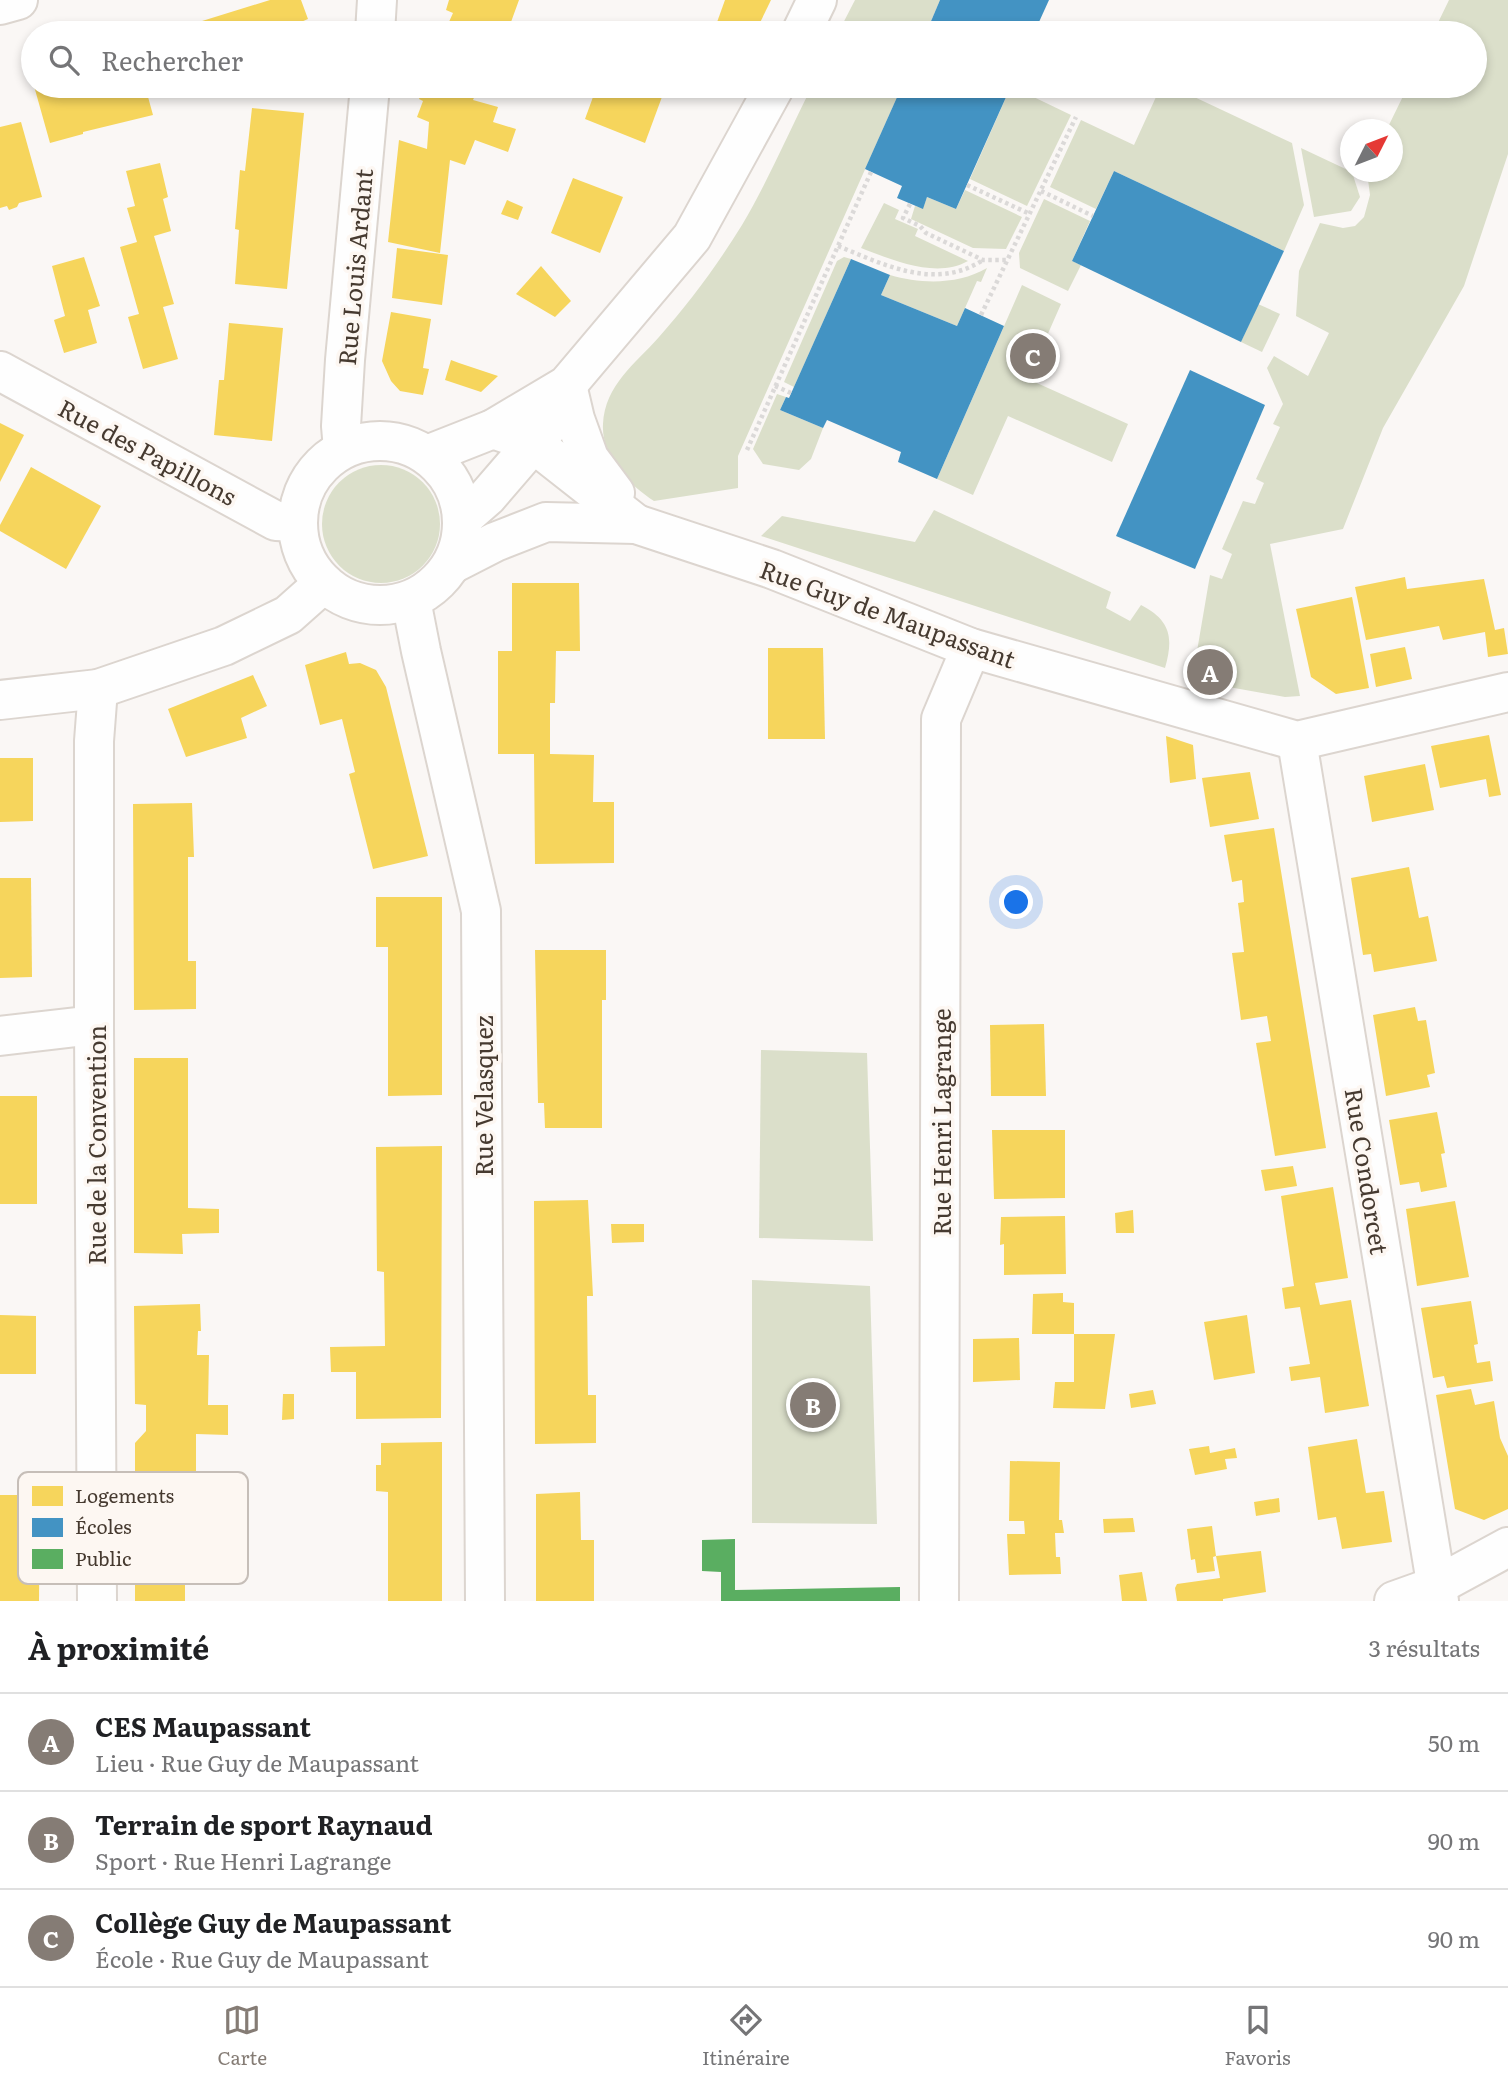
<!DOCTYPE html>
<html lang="fr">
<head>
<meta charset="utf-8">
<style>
  :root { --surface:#fff; --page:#f2f2f2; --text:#202124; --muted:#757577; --line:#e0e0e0; --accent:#857c75 }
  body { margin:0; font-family:Literata,serif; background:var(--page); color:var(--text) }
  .compass { position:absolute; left:1340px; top:119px; width:63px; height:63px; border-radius:50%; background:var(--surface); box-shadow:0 4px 10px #0003; rotate:48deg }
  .you { position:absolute; left:1017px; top:903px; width:24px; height:24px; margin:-18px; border:5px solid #fff; border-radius:50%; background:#1a73e8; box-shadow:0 0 0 10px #1a73e833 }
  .badge { display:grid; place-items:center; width:46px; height:46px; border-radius:50%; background:var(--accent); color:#fff; font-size:23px; font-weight:700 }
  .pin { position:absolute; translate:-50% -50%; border:4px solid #fff; box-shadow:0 2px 7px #0006 }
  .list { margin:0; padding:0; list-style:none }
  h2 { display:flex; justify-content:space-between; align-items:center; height:91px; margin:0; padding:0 28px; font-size:30px }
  h2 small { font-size:23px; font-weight:400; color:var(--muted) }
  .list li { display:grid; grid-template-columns:46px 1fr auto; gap:21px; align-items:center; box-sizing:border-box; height:98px; padding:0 28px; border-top:2px solid var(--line) }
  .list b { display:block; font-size:26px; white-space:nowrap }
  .list p { margin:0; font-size:23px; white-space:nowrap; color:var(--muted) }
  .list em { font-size:23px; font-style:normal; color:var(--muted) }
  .icon { flex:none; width:38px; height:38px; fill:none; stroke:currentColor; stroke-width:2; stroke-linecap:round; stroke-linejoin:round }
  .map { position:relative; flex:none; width:1508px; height:1601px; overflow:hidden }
  .search { position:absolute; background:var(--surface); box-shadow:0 4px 10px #0003; left:21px; right:21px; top:21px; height:77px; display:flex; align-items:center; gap:18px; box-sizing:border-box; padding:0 24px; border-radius:38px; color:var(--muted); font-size:26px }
  .sheet { height:385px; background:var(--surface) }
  nav { display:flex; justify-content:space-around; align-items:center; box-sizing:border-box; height:98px; border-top:2px solid var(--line); background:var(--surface); font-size:19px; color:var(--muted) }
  nav a { display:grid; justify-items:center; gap:4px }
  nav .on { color:var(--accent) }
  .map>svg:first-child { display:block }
  .green { fill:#dbdfca }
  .homes { fill:#f6d55c }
  .schools { fill:#4393c3 }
  .public { fill:#5aae61 }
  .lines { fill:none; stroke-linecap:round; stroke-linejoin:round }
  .street-casing { stroke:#dcd5cf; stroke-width:42 }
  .path { stroke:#dbd9d8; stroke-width:4.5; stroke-dasharray:3.5 3.5; stroke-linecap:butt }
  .street { stroke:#fefefe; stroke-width:38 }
  .labels { text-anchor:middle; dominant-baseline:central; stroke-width:7; stroke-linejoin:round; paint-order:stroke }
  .street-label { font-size:24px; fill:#463a30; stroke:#fdf7f2 }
  .key { fill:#fdf7f2; stroke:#c6beb8; stroke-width:2 }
  .key-label { font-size:19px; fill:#463a30 }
</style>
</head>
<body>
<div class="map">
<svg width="1508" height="1601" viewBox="0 0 1508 1601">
  <rect width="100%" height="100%" fill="#faf7f5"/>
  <!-- green -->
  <g class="green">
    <polygon points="855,0 940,0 926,33 838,33"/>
    <polygon points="1449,0 1508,0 1508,154 1464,286 1383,428 1343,529 1270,544 1300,696 1285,697 1223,686 1229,667 1196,657 1210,575 1222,579 1232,554 1222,549 1243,501 1255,504 1264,483 1256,479 1280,427 1273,424 1283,404 1267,368 1274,356 1308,376 1329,333 1296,316 1299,271 1320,223 1343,228 1355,226 1364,217 1370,195 1367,172 1392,172 1392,130 1387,129 1408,86 1475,86 1475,33 1433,33"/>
    <path d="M812,86H902L738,456V488L654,501C629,485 601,457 603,424C605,385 635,364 659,337C690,302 718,264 742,225C768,181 789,132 812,86Z"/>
    <polygon points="1011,86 1071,115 1027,206 970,179"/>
    <polygon points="1161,86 1171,86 1292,143 1304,205 1284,251 1114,171 1096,209 1050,187 1081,120 1134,145"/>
    <polygon points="1301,148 1352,172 1360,197 1351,211 1314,217"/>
    <polygon points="965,190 1022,217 1006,249 973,248 911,219 915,206 923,208 927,197 956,209"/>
    <polygon points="1044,199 1090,221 1072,261 1081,265 1068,291 1020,268 1019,253"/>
    <path d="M884,203L899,210L895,219L918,229L915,236L968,261C936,279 893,260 861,248Z"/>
    <polygon points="844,257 851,259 794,387 784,382 837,261"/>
    <path d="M987,268L981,282L977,281L957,326L881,295L890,275C921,284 958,285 987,268Z"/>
    <polygon points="1022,285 1061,304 1028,379 1128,424 1112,462 1008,416 973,495 937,479"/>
    <polygon points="1258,304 1280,314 1262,352 1241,342"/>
    <polygon points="777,394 786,397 780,410 823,428 811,459 799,470 763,464 753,449"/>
    <circle cx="381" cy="524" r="59"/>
    <path d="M934,510L1111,592L1106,608L1130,621L1141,605C1170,620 1174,637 1165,668L761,536L782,516L915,542Z"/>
    <polygon points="761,1050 867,1053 873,1241 759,1238"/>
    <polygon points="752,1280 870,1286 877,1524 752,1523"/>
  </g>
  <!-- homes -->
  <g class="homes">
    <polygon points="270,0 301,0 308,19 301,22 305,33 188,33 186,26"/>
    <polygon points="449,0 519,0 507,33 444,33 453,13 446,10"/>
    <polygon points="725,0 771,0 755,33 737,33 716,25"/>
    <polygon points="34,86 145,86 153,115 83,132 83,134 50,143"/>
    <polygon points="424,86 479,86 473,100 498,107 493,122 516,129 508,152 475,140 465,165 450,160 440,253 388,242 399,140 427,149 429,122 417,117 423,101 419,99"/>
    <polygon points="597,86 666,86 645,143 585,119"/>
    <polygon points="252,108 304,113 287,289 235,284 239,230 235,229 240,170 245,171"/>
    <polygon points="21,122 42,197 19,203 17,207 9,210 7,206 0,208 0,127"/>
    <polygon points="160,163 168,197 163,199 171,231 154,236 174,304 163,307 178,359 143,369 128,317 139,314 120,247 137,242 127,208 135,206 126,171"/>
    <polygon points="573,178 623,197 600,253 551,233"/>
    <polygon points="507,200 523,207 518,220 501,214"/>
    <polygon points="397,248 448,255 442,305 392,298"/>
    <polygon points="84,257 100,306 88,310 97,343 64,353 54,320 65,316 52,266"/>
    <polygon points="541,266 571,301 555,317 516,294"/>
    <polygon points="391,312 431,319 423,368 429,369 423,395 400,391 391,381 382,361"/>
    <polygon points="229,323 283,328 272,441 214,435 219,380 224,380"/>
    <polygon points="451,360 459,363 498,376 481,392 445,380"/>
    <polygon points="0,423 24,435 0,482"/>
    <polygon points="31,467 101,506 66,569 0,531 0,525"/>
    <polygon points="1405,577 1407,589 1484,579 1495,630 1504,628 1508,654 1488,657 1485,632 1443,640 1439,626 1366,640 1355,587"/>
    <polygon points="512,583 579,583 580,651 556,651 555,703 550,703 550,754 594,755 593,802 614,802 614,863 535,864 534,754 498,754 498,651 512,651"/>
    <polygon points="1352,597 1369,688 1336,694 1311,677 1296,609"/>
    <polygon points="1405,647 1412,679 1376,687 1370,654"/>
    <polygon points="768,648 823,648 825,739 768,739"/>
    <polygon points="346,652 349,664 360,663 376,670 386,687 428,856 373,869 349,774 355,772 342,719 320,725 305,665"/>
    <polygon points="253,675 267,706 241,718 247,738 186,757 168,709"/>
    <polygon points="1489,735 1501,795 1489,797 1486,779 1440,788 1431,746"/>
    <polygon points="1166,736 1193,745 1196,779 1170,783"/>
    <polygon points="0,758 33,758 33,821 0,822"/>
    <polygon points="1425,764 1434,810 1372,822 1364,776"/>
    <polygon points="1250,772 1259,819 1210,827 1202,778"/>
    <polygon points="192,803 194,857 188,857 188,961 196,961 196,1009 134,1010 133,804"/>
    <polygon points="1274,828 1326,1148 1275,1156 1256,1043 1271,1041 1267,1016 1241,1020 1232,953 1244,952 1238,903 1244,902 1242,880 1232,882 1224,835"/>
    <polygon points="1409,867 1419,918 1428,916 1437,961 1374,972 1371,954 1363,955 1351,878"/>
    <polygon points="0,878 31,878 32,977 0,978"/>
    <polygon points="376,897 442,897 442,1095 388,1096 388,947 376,947"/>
    <polygon points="535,950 606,950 606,1000 602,1000 602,1128 545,1128 544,1103 538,1103"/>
    <polygon points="1415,1007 1418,1021 1426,1020 1435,1073 1427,1075 1430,1087 1386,1096 1373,1015"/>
    <polygon points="1044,1024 1046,1096 991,1096 990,1025"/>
    <polygon points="134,1058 188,1058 188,1208 219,1209 219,1233 182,1234 183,1254 134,1253"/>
    <rect x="0" y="1096" width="37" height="108"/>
    <polygon points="1437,1112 1445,1153 1441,1154 1447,1187 1421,1192 1419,1182 1400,1185 1389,1120"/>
    <polygon points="992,1130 1065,1130 1065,1198 994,1199"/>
    <polygon points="442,1146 441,1418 356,1419 356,1372 331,1372 330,1347 385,1346 384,1272 377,1271 376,1147"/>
    <polygon points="1293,1166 1297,1186 1265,1191 1261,1170"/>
    <polygon points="1333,1187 1348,1278 1315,1283 1320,1305 1351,1300 1369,1406 1325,1413 1320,1377 1291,1381 1289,1367 1310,1364 1300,1307 1285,1309 1282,1288 1294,1286 1281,1196"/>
    <polygon points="588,1200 593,1296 587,1296 588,1395 596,1395 596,1443 535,1444 534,1201"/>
    <polygon points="1455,1201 1469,1277 1417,1286 1406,1209"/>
    <polygon points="1133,1210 1134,1233 1116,1233 1115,1213"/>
    <polygon points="1065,1216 1066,1274 1004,1275 1004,1244 1000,1245 1001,1217"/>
    <polygon points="611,1224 644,1224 644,1242 612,1243"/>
    <polygon points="1063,1293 1063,1302 1074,1303 1074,1334 1032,1334 1033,1294"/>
    <polygon points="1471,1301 1478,1344 1474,1345 1477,1363 1490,1361 1493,1381 1447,1388 1444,1376 1433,1378 1421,1308"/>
    <polygon points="200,1304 201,1331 198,1331 197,1355 209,1355 208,1405 228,1405 228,1435 196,1434 196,1504 135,1504 135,1443 146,1431 146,1405 135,1404 134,1306"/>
    <polygon points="0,1315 36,1316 36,1374 0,1374"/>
    <polygon points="1247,1315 1255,1373 1214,1380 1204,1322"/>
    <polygon points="1074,1334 1115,1334 1105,1409 1053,1408 1055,1382 1074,1382"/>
    <polygon points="1019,1338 1020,1380 973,1382 973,1339"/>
    <polygon points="1471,1389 1475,1405 1494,1401 1500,1438 1508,1456 1508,1509 1484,1520 1455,1509 1436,1395"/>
    <polygon points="1153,1390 1156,1404 1131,1408 1129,1394"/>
    <polygon points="283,1394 294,1394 294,1419 282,1420"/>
    <polygon points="1357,1439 1366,1493 1384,1491 1392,1542 1342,1549 1336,1517 1318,1520 1308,1447"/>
    <polygon points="442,1442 442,1601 388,1601 388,1492 376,1491 376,1465 381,1465 381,1443"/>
    <polygon points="1209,1446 1210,1453 1235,1448 1237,1458 1225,1459 1227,1469 1195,1475 1189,1449"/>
    <polygon points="1010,1461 1060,1462 1059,1520 1062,1520 1064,1533 1055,1533 1056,1557 1060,1557 1061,1574 1009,1575 1007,1534 1025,1534 1024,1521 1009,1521"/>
    <polygon points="580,1492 581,1540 594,1540 594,1601 536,1601 536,1494"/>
    <polygon points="0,1495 40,1495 39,1601 0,1601"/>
    <polygon points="1279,1498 1280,1512 1256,1516 1254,1502"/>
    <polygon points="1133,1518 1135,1532 1104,1533 1103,1519"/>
    <polygon points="1212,1526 1216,1556 1213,1557 1215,1571 1197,1573 1195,1559 1191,1560 1187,1529"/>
    <polygon points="1261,1551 1266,1592 1223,1599 1223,1601 1177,1601 1175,1588 1177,1584 1220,1578 1216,1556"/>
    <rect x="135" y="1562" width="50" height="39"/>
    <polygon points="1142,1572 1147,1601 1122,1601 1119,1575"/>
  </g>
  <!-- schools -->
  <g class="schools">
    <polygon points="940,0 1049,0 1034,33 926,33"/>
    <polygon points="902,86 1011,86 956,209 927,197 923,209 897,198 902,186 865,169"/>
    <polygon points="1114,171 1284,251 1241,342 1072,261"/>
    <polygon points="851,259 890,275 881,295 957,326 965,308 1004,326 937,479 898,462 901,452 827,420 823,428 780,410 786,397 789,398"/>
    <polygon points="1190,370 1265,405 1195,569 1116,536"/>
    <polygon points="1196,657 1229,667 1223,686 1190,677"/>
  </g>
  <!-- public -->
  <polygon class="public" points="735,1539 735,1590 900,1587 900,1601 721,1601 721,1572 702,1571 702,1540"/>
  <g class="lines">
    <defs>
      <g id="street">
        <polyline points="0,5 18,0"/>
        <polyline points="375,33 377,0"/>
        <polyline points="801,33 817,0"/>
        <polyline points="0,371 276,521 298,522"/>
        <polyline points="567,385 575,419 589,458 615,493"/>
        <polyline points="493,429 533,443 636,524"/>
        <circle cx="380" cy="523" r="82"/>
        <polyline points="343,449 341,426 345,360 370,86"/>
        <polyline points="427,455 493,429 567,385 692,237 775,86"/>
        <polyline points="463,518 487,497 549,425"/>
        <polyline points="452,564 495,542 546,522 636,524 772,569 971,648 1297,741 1508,692"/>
        <polyline points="411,600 421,651 481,911 485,1601"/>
        <polyline points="0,700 98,689 224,646 288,615 324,583"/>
        <polyline points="1297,741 1439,1601"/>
        <polyline points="0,1036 94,1025"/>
        <polyline points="97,1601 94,1025 94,741 98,689"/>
        <polyline points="939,1601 941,719 971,648"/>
        <polyline points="1394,1601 1436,1586 1508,1547"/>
      </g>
    </defs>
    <!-- street casing -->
    <use href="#street" class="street-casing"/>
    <!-- path -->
    <g class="path">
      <polyline points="967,185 1030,214"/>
      <polyline points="1041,191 1093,216"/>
      <polyline points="910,204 903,218 920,226 926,233 983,260 1008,260"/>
      <path d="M838,246C885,265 935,291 983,260"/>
      <polyline points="981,315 1076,117"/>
      <polyline points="775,386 791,393"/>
      <polyline points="747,450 871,172"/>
    </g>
    <!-- street -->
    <use href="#street" class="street"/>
  </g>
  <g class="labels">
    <!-- street labels -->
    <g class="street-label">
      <text transform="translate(354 267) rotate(-85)">Rue Louis Ardant</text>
      <text transform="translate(148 451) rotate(28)">Rue des Papillons</text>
      <text transform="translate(888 613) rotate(20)">Rue Guy de Maupassant</text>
      <text transform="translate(482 1096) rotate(-90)">Rue Velasquez</text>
      <text transform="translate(940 1122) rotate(-90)">Rue Henri Lagrange</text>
      <text transform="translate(95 1145) rotate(-90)">Rue de la Convention</text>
      <text transform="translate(1368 1171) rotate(81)">Rue Condorcet</text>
    </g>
  </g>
  <!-- legend -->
  <rect x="18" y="1472" width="230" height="112" rx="10" class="key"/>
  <rect x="32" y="1486" width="31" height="20" fill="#f6d55c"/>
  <rect x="32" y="1518" width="31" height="19" fill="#4393c3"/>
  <rect x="32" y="1549" width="31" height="20" fill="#5aae61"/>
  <g class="key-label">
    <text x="75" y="1503">Logements</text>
    <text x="75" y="1534">Écoles</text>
    <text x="75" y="1566">Public</text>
  </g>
</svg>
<svg class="compass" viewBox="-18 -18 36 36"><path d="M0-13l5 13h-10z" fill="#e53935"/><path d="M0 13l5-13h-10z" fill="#757577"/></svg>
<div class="you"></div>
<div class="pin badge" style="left:1210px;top:672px">A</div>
<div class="pin badge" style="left:813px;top:1405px">B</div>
<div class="pin badge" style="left:1033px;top:356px">C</div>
<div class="search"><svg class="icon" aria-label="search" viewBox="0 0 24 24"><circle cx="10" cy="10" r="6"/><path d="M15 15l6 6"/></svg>Rechercher</div>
</div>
<section class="sheet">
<h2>À proximité<small>3 résultats</small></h2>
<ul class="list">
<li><span class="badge">A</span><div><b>CES Maupassant</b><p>Lieu · Rue Guy de Maupassant</p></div><em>50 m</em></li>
<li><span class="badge">B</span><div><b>Terrain de sport Raynaud</b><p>Sport · Rue Henri Lagrange</p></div><em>90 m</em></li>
<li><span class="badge">C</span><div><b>Collège Guy de Maupassant</b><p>École · Rue Guy de Maupassant</p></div><em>90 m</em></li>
</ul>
</section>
<nav>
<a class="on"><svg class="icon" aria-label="map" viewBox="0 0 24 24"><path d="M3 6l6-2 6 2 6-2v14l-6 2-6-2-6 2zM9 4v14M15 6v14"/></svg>Carte</a>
<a><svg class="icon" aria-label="directions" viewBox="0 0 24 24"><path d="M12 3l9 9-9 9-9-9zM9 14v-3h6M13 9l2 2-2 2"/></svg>Itinéraire</a>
<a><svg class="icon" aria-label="saved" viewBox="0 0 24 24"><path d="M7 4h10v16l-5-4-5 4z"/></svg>Favoris</a>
</nav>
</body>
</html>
